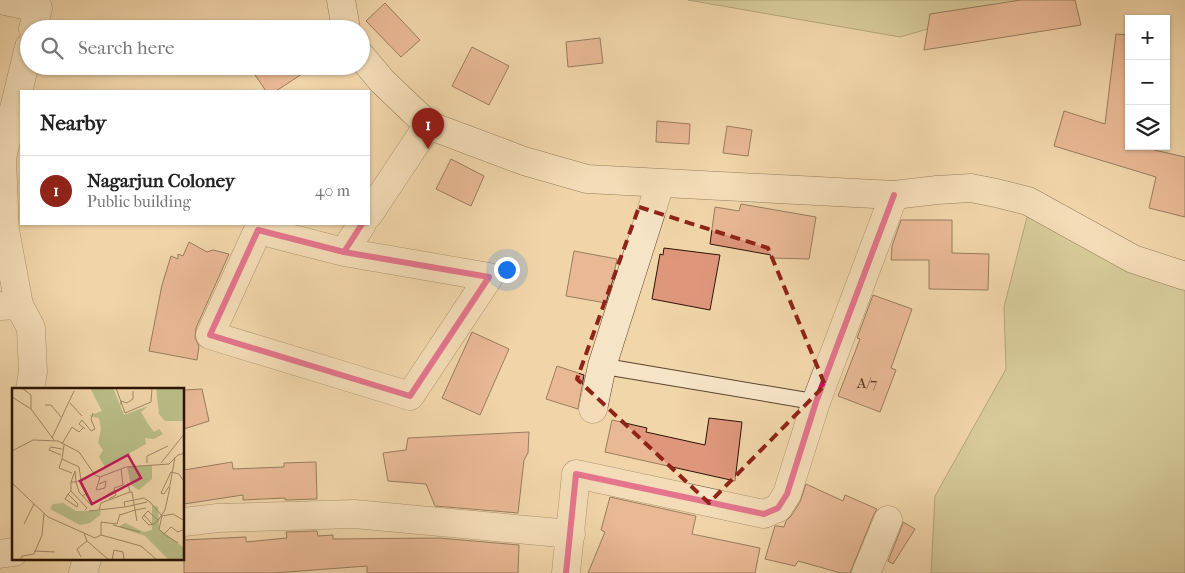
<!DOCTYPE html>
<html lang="en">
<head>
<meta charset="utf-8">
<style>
  :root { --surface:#fff; --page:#f6f6f6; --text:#222; --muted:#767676; --line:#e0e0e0; --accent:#8f2418 }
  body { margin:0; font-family:"IM FELL French Canon",serif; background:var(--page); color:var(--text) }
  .controls { position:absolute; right:15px; top:15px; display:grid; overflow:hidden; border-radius:0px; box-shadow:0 1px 4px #0004 }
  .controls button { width:45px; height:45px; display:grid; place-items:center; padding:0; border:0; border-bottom:1px solid var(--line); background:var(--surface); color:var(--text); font:25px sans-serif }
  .you { position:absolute; left:506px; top:269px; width:18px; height:18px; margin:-12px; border:4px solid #fff; border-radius:50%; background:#1a73e8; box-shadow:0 0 0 8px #1a73e833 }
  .badge { display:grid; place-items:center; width:32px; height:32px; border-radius:50%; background:var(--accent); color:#fff; font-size:16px; font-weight:700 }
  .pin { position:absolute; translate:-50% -41px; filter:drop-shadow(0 1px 2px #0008) }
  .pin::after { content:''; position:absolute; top:26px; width:18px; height:15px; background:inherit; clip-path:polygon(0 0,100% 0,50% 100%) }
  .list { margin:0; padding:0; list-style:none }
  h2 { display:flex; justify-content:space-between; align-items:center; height:65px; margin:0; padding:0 20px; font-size:21px }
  h2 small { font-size:16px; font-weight:400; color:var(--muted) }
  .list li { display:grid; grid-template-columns:32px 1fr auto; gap:15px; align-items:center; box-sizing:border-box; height:70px; padding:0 20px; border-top:1px solid var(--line) }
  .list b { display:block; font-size:19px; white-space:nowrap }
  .list p { margin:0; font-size:16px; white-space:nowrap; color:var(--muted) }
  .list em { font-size:16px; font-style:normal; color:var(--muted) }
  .icon { flex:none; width:28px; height:28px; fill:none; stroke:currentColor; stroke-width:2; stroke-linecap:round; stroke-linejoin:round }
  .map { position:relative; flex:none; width:1185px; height:573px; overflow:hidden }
  .search { position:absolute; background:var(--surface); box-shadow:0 1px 4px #0004; left:20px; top:20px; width:350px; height:55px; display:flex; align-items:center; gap:12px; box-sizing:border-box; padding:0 18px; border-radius:28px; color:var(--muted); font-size:19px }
  .panel { position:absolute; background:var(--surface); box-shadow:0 1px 4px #0004; left:20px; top:90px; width:350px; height:135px; border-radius:0px }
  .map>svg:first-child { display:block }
  .green { fill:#babe88; stroke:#726846 }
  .building { fill:#df977c; stroke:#2b1303 }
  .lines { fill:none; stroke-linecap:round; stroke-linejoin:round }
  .service-casing { stroke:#5c442c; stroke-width:17 }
  .minor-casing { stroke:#5c442c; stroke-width:29 }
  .secondary-casing { stroke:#2b1303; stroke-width:29 }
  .service { stroke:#f6e4c7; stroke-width:15 }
  .minor { stroke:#f6e4c7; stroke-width:28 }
  .secondary { stroke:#f6e4c7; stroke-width:28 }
  .cycleway-casing { stroke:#f6e4c7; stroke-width:9 }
  .cycleway { stroke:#d6006c; stroke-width:6 }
  .marked { fill:none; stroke:#8f2418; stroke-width:4; stroke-dasharray:10 6; stroke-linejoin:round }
  .labels { text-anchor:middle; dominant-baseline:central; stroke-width:5; stroke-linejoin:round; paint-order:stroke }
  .number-label { font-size:15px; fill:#583421 }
  .inset-road { fill:none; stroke:#a28867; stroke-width:1 }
  .view { fill:#c2185b; fill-opacity:0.15; stroke:#c2185b; stroke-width:2.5 }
  .inset-edge { fill:none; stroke:#2b1303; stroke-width:2.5 }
</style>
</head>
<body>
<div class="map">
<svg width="1185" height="573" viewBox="0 0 1185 573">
  <rect width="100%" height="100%" fill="#f1d6a9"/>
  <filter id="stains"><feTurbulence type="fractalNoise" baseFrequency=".004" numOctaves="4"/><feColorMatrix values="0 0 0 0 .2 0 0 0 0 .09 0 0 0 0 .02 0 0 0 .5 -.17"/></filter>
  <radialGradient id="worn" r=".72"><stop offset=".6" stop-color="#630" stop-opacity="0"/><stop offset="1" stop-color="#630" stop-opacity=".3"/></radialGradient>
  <!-- green -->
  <g class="green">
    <polygon points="688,0 1028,0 900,37"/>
    <polygon points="1027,217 1185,261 1185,573 931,573 935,496 1006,369 1004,307"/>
  </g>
  <!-- building -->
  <g class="building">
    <polygon points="1021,0 1075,0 1081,25 924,50 930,14"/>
    <polygon points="385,3 420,40 401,57 366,21"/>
    <polygon points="1116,34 1129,35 1129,146 1155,146 1154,150 1185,157 1185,217 1149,208 1156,177 1054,146 1064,111 1105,124"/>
    <polygon points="600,38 603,63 568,67 566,42"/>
    <polygon points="472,47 509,66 489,105 452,86"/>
    <polygon points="249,66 314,66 276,91 266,91"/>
    <polygon points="657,121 690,124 689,144 656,142"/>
    <polygon points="727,126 752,130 748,156 723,153"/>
    <polygon points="451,159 484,176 471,206 436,189"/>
    <polygon points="741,204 816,217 809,259 771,258 771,255 710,244 715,207 739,211"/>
    <polygon points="901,220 952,220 952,253 989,254 988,290 929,289 929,260 891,260 892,246"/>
    <polygon points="189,242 207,252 213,250 229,254 196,328 195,338 199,346 197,360 149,351 162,285 171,256 178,259 178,254 183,256"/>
    <polygon points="664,248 720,255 710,310 652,299 660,254 663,255"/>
    <polygon points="574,251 617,259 613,279 606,303 566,296"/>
    <polygon points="873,295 912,309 891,368 896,370 880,412 838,396 860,339 857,338"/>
    <polygon points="472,332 509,349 480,415 442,398"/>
    <polygon points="557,366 584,375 578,409 546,399"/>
    <polygon points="202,389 209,421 184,429 184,390"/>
    <polygon points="709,418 742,422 735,481 605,452 612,420 647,428 646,432 705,445"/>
    <polygon points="529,432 528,453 524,460 518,513 435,506 426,484 388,481 383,453 406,450 408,438"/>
    <polygon points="232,462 233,469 284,467 284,463 316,462 317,499 285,500 285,498 243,500 243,495 184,504 184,470"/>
    <polygon points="806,484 843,501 845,495 877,509 874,514 850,573 841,573 798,561 795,566 765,559 775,526 777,526 784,527 786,521 791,516 800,502"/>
    <polygon points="610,497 696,516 692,534 760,548 755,573 588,573 605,532 601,530"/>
    <polygon points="903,522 915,529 893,564 888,561 902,526"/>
    <polygon points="317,531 318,536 333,535 333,539 439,538 519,545 518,573 367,573 367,566 274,573 184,573 184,540 246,537 246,542 287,538 286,532"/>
  </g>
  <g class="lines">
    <defs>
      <polyline id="service" points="602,366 816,402"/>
      <g id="minor">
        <polyline points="0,0 38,8 33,29"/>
        <polyline points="369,214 428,125"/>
        <polyline points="344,252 489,277 410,396 210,335 258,230 344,252 362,224"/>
        <polyline points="19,305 31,328 33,372 30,389"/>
        <polyline points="0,306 19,305 5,230 2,158 29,47"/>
        <polyline points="593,409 602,366 660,184"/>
        <polyline points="184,522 218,518 354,514 571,534"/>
        <polyline points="0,554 14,552"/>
        <polyline points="83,573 87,559"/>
        <polyline points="566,573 576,474 764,514 778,508 787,494 816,402 894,195"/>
        <polyline points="866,573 888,520"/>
      </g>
      <g id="secondary">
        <polyline points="341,0 346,29"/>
        <polyline points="361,56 382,81 428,125 524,161 587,179 894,195 937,190 971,188 996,193 1028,201 1133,259 1185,276"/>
      </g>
    </defs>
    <!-- service casing -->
    <use href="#service" class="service-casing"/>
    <!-- minor casing -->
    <use href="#minor" class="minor-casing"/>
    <!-- secondary casing -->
    <use href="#secondary" class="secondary-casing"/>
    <!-- service -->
    <use href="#service" class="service"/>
    <!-- minor -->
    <use href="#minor" class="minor"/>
    <!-- secondary -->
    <use href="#secondary" class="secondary"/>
    <defs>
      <g id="cycleway">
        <polyline points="344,252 489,277 410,396 210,335 258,230 344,252 362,224"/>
        <polyline points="566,573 576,474 764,514 778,508 787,494 816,402 894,195"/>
      </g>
    </defs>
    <!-- cycleway casing -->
    <use href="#cycleway" class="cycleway-casing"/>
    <!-- cycleway -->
    <use href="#cycleway" class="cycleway"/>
  </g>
  <!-- marked area -->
  <path d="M0 0H1185V573H0ZM639,207L768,248L825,385L709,503L577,379Z" fill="#f1d6a9" fill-opacity=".55" fill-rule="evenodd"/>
  <path class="marked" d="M639,207L768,248L825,385L709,503L577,379Z"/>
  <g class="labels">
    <!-- number labels -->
    <g class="number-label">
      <text x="867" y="383">A/7</text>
    </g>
  </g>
  <!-- overview -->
  <g transform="translate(12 388)">
    <rect width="172" height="172" fill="#f1d6a9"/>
    <path d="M78,0H101L112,27L136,18L129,24L136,36L142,44L147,41L151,46L142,51L133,50L134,56L93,79L87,69L91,62L86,55L89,41L87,30L77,28L90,23ZM144,0H172V33H153L147,26ZM140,77V91L127,102L119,97L115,79ZM51,115L64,123H89L88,127L78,135L68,137L38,121L41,116ZM140,117L146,119L147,141L172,160V172H157L133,148L106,139L113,135L132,144L140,142Z" fill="#babe88"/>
    <path class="inset-road" d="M10,0L19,7V21M104,0L113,25L139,14L140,0M0,9L19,21L42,52M58,15L70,28M33,17H39L49,29M109,17V13L115,15L121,11V3M73,41L67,36L70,32L79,43L83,41L79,31L81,25M40,50L62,3M50,56L60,39L67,44L71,40M52,57L50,71L67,79L69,92M0,63L21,52L46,53L67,64L83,87L88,89L114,79L157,76L166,67L173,65M49,67L37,62L39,59L50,61M50,71L47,80L60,85M135,75V68L156,58M149,75L173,45M59,94L63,83L64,94L69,92L75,105L70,108M0,95L36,129L72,145M87,96L94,93L93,100L84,102L88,89M56,106L53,111L65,119L66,116L56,106L59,103M152,106L149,105L159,84L167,86L171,92M152,106L158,97L163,69M97,111L104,107L102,100L111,97L109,81M135,114L113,119L112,114L132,110L138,114L150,128L147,141L152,146L159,139L166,144L173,141M73,122L75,120L59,103V94H64L67,104L79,117L103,102M87,122L89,115L118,104L116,95M77,123L113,119M108,127L123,122L120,104H118M132,127L136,123L146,132M150,128L161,126L173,133M125,133L123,122L134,120M12,136L22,116M140,136L132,127L130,130L137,137L142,136L145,134L153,122L158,99M101,137L128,144M152,146L166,155M89,147V134L105,136L108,126M22,163L43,164M69,169L65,161L75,153M8,172L10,168L22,166L30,147L32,125M97,172L75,153L72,145L83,150L89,147L129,158L145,172M100,172L102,162L111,164L112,172"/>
    <path class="view" d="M116,67L129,90L80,116L68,93Z"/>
    <rect width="172" height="172" class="inset-edge"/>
  </g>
  <rect width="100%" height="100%" filter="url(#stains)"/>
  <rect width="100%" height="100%" fill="url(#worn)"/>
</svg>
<div class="controls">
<button>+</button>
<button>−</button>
<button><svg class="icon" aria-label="layers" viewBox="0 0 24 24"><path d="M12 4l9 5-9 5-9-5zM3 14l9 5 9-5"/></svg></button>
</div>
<div class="you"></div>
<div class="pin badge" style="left:428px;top:149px">1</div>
<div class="search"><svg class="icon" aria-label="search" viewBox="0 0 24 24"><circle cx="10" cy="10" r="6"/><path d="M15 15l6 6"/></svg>Search here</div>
<section class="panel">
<h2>Nearby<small></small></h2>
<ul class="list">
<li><span class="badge">1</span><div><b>Nagarjun Coloney</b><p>Public building</p></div><em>40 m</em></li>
</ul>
</section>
</div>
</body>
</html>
